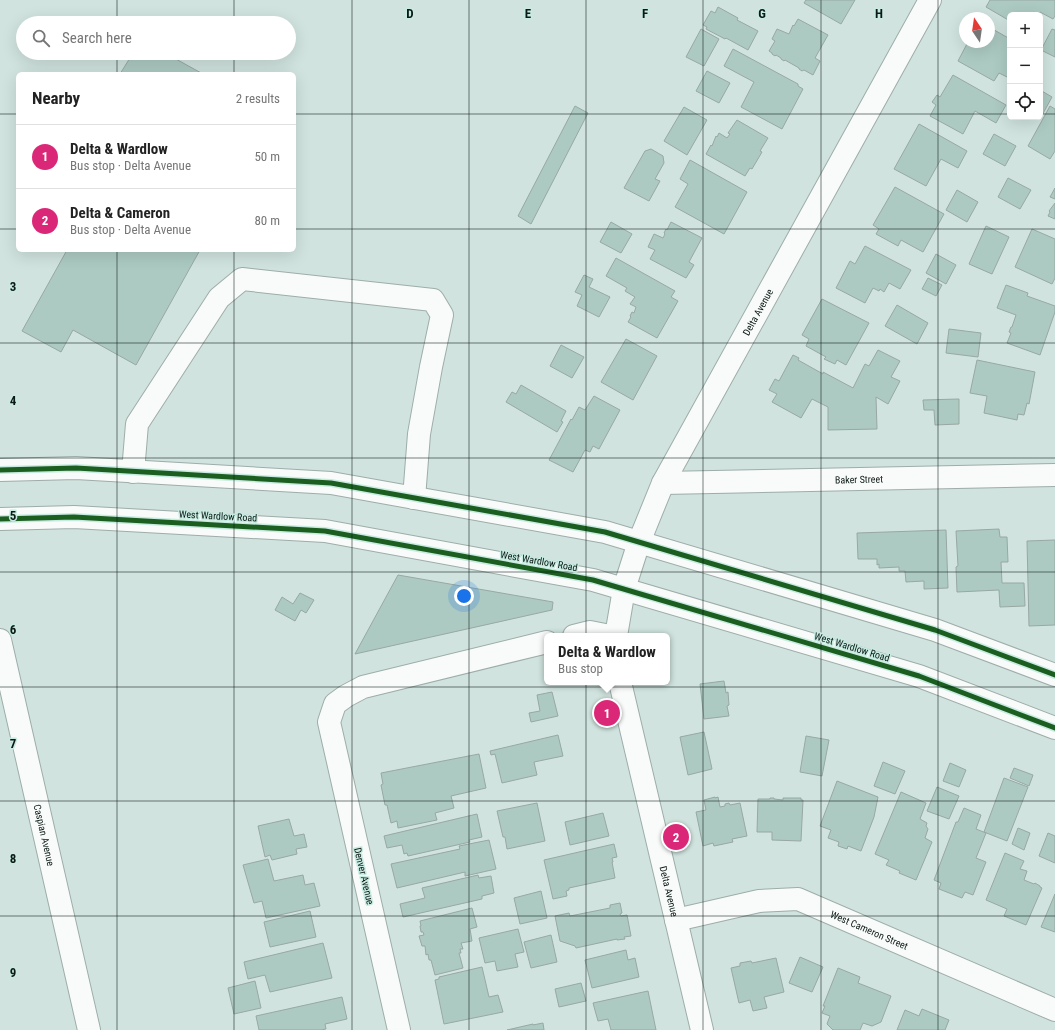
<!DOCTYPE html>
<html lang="en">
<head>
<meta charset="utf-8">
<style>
  :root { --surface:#fff; --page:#f2f2f2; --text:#222; --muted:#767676; --line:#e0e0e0; --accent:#db2777 }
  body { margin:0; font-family:"Roboto Condensed",sans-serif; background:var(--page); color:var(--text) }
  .controls { position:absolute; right:12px; top:12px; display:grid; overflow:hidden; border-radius:6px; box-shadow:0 4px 16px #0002 }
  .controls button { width:36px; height:36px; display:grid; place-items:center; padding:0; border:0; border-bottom:1px solid var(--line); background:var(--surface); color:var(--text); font:20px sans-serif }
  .compass { position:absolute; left:959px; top:12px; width:36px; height:36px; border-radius:50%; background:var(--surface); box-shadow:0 4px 16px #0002; rotate:347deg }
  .you { position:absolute; left:464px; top:596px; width:14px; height:14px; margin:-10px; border:3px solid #fff; border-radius:50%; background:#1a73e8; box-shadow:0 0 0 6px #1a73e833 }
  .badge { display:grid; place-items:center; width:26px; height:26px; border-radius:50%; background:var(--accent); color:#fff; font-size:13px; font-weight:700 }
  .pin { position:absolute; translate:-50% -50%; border:2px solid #fff; box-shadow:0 1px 4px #0006 }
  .popup { position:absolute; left:544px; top:633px; width:126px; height:52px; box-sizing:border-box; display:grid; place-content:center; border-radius:6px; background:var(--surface); filter:drop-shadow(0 1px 3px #0005); font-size:13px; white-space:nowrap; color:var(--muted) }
  .popup b { font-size:15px; color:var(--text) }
  .popup::after { content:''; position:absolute; left:50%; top:100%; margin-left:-8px; border:8px solid transparent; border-top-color:var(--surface) }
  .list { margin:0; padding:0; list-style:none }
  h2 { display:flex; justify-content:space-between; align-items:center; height:52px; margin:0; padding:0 16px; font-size:17px }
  h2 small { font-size:13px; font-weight:400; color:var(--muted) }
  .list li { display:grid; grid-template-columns:26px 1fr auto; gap:12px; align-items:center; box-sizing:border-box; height:64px; padding:0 16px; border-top:1px solid var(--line) }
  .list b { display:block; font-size:15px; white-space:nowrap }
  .list p { margin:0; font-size:13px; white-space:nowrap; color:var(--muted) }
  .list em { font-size:13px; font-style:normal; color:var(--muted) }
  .icon { flex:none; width:22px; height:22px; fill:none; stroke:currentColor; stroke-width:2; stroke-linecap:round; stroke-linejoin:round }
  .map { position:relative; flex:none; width:1055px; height:1030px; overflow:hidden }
  .search { position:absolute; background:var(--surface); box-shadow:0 4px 16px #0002; left:16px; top:16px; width:280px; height:44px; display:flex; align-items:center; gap:10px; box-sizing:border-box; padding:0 14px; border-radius:22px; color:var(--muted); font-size:15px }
  .panel { position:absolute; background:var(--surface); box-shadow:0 4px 16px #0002; left:16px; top:72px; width:280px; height:180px; border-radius:6px }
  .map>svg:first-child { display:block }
  .building { fill:#accac2; stroke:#98a8a3 }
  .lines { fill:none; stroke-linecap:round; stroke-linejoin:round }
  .minor-casing { stroke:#9eada9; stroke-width:24 }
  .major-casing { stroke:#9eada9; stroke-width:24 }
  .minor { stroke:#f8fbfa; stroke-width:22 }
  .major { stroke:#f8fbfa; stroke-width:22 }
  .cycleway-casing { stroke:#c8ebe1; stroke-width:8 }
  .cycleway { stroke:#1b5e20; stroke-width:5 }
  .grid { fill:none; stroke:#0c1915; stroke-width:1; stroke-opacity:0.55 }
  .labels { text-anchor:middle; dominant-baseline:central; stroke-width:3; stroke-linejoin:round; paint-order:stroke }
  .street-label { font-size:10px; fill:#0c1915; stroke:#c8ebe1 }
  .grid-label { font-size:13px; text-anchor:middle; font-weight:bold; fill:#0c1915; stroke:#c8ebe1; stroke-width:3; stroke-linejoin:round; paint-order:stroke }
</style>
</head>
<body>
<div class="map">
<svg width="1055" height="1030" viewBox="0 0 1055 1030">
  <rect width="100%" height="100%" fill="#d0e3de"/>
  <!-- building -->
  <g class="building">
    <polygon points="806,0 855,0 841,24 804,3"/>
    <polygon points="990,0 1055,0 1055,16 1053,19 1040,12 1039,15 1010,15 1010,21 986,7"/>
    <polygon points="718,7 738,18 737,20 758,31 748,50 726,38 725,39 706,29 707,27 703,25 711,11 715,13"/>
    <polygon points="798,19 828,35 815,58 820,61 813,75 804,70 802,71 799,69 799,68 785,60 784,61 781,59 781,58 776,55 775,56 772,54 772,53 769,51 775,41 772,39 777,29 789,34 793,25 794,26"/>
    <polygon points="989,27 1010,39 1010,73 1007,77 999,73 994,81 958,61 968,42 989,42"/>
    <polygon points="701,29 719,39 704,66 686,57"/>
    <polygon points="1052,29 1055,30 1055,57 1041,50"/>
    <polygon points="733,49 798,84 798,86 803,89 782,129 741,107 754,82 724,66"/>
    <polygon points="133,53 165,53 203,74 120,74"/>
    <polygon points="707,71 730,83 719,103 696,91"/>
    <polygon points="953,75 1006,105 996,123 975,111 963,134 930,116 936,105 932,102 937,95 940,97"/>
    <polygon points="1040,90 1052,97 1040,119 1038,117 1040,117"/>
    <polygon points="575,106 588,113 531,224 518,216"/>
    <polygon points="1050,106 1055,109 1055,151 1050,159 1028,146"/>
    <polygon points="684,107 707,120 687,155 664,141"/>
    <polygon points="737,120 768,138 760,151 762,152 752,169 750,168 745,176 706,154 711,145 712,146 716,136 717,137 719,133 727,138 730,134 728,133"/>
    <polygon points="919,124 967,151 958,168 941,159 926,186 894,169"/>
    <polygon points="994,134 1016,146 1005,166 983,154"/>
    <polygon points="651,149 663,156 664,163 655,179 660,181 649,201 624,188 645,151"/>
    <polygon points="690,160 747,192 724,234 675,207 688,184 680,179"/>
    <polygon points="1008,178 1031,190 1020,209 998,197"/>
    <polygon points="895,187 944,214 923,252 901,240 898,246 876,234 879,229 873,225"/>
    <polygon points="1055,188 1055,199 1050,197"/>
    <polygon points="957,190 978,202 967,222 946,210"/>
    <polygon points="1055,203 1055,219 1048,216 1050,212 1049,211"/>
    <polygon points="611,222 632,234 621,253 600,242"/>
    <polygon points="671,222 702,238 689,262 694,265 686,278 650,259 655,250 648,247 654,234 663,238 665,234 664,233 666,229 667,230"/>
    <polygon points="986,226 1009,237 992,274 969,264"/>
    <polygon points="1032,229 1055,239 1055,278 1052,284 1015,267"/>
    <polygon points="865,246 911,270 900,289 889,283 884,292 880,289 879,291 873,288 865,303 836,288 850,261 855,264"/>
    <polygon points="67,250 200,250 136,365 73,330 61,352 22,331"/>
    <polygon points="936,254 956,265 946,284 926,273"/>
    <polygon points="616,258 675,291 671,297 678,301 657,338 628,322 631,317 630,316 632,312 634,313 636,307 630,304 635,297 625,291 627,288 606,276"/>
    <polygon points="584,275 593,279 589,287 610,297 599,317 577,306 582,295 575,292"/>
    <polygon points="928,278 942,285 936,296 922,289"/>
    <polygon points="1006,285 1028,293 1027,296 1055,306 1055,312 1040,355 1007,343 1011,333 1009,332 1011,327 1012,327 1016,315 997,308"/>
    <polygon points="822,299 869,323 846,365 837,360 835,364 824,359 826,357 806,346 809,339 802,335"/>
    <polygon points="897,305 928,323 917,344 885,326"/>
    <polygon points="949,329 981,333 978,357 946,353"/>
    <polygon points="626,339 657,356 633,400 601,382"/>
    <polygon points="561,345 584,357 572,378 550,366"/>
    <polygon points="878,350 900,361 891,377 900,381 888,404 876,397 877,429 828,430 828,407 812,399 801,418 772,402 777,394 769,390 775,379 779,381 793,355 799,358 798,360 823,374 823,372 853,388 865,364 869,366"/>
    <polygon points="977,360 1035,372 1029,404 1027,403 1024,415 1018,414 1017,420 984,413 987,396 970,393"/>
    <polygon points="521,385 566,411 561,421 563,422 557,432 506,402 512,392 516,394"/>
    <polygon points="594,396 620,410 599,449 593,446 590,452 585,450 573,472 549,460 571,419 572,420 579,407 585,410"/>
    <polygon points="959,399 959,424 935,425 934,410 924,410 923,400"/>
    <polygon points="999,529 1000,537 1007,537 1008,562 1001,562 1002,583 1024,583 1025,606 1000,607 999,590 957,592 956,567 958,566 956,531"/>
    <polygon points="946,530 948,588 924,589 924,581 906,582 905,571 899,571 899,567 879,568 879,564 877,565 877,559 858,559 857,533"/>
    <polygon points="1055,540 1055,625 1029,626 1027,541"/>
    <polygon points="398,575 553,602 552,610 355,654"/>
    <polygon points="300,593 314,600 306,613 301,610 295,621 275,610 282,597 293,604"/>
    <polygon points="724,681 726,693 728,692 729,705 727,706 729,716 704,719 700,684"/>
    <polygon points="552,692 558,716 531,722 529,713 540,711 537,695"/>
    <polygon points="704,732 712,769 688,775 680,737"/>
    <polygon points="558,735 563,756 534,762 537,775 502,783 495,754 491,755 490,751"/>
    <polygon points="806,736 829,740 822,776 800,772"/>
    <polygon points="479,754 486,788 451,796 454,808 435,813 437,820 398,828 397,821 391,823 387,805 385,805 381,785 383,784 381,773"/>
    <polygon points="883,762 905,771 895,794 874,786"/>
    <polygon points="950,763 966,770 959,787 943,781"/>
    <polygon points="1014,768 1033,775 1029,786 1010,778"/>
    <polygon points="1004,778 1028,787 1007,841 984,832"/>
    <polygon points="837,781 878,797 874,817 861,851 848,846 847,849 838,846 839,842 828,838 831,830 820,826"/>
    <polygon points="937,787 959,796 949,819 927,811"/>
    <polygon points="901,792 926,803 920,819 927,823 926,826 928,829 925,838 932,842 916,880 899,873 900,871 886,865 889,860 875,854"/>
    <polygon points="715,797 715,798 718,797 720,807 725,806 725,804 729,803 730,805 740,803 747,836 732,839 733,842 714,846 713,843 703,846 696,812 706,810 704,800"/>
    <polygon points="770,798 774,798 774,799 783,800 783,798 801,798 801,800 803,800 801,841 772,840 772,832 757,832 758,799 770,799"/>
    <polygon points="537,803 545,841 507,849 505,837 503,837 497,811"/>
    <polygon points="964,808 981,815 976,829 986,833 976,858 986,862 973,895 965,892 962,898 939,889 941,883 934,880 956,822 958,822"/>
    <polygon points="603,813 609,836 570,845 565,822"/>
    <polygon points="477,814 482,837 469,840 470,842 408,856 407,853 404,854 402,845 387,848 384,836"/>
    <polygon points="289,819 294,836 304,834 307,847 296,849 297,854 272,860 270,855 265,857 258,826"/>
    <polygon points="1018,828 1030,833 1024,850 1012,844"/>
    <polygon points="1048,833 1055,836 1055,863 1039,856"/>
    <polygon points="489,840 496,869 465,876 465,872 397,888 391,864 460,849 459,846"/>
    <polygon points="614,844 617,857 612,858 613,862 612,862 615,878 569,888 569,890 566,891 567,896 553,899 544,860"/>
    <polygon points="1005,853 1024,861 1020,869 1027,871 1024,880 1034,884 1035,883 1040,886 1040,887 1042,888 1026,925 1004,916 1007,909 986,900"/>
    <polygon points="268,859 274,881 303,875 305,885 314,883 320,906 266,918 262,901 254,903 243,865"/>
    <polygon points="478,875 479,878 491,876 494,893 482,896 482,899 403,917 400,904 425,898 422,888"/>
    <polygon points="541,891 547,918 520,924 514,898"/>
    <polygon points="1055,894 1055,932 1041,927"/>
    <polygon points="620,903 622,913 620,914 621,916 627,915 631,936 624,937 625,939 617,940 617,939 576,948 575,946 560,941 555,916 569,913 570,916 610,908 610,905"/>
    <polygon points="472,908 477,927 470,929 472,941 461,943 463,949 460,949 461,953 459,953 463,968 435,975 431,960 429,960 428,954 426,955 425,946 422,946 419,936 424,935 423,932 421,932 420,926 421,926 420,921"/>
    <polygon points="310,911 316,937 270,947 264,922"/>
    <polygon points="518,929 524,952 515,954 518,967 497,971 495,961 485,963 479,938"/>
    <polygon points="551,935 557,962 531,968 524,942"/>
    <polygon points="323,943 332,978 270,992 265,975 248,979 244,962"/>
    <polygon points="626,950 628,960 635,958 639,977 592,988 585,960"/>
    <polygon points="800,957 823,967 812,992 789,983"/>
    <polygon points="776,958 784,992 764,997 767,1008 753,1011 750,1000 739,1003 731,968 740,966 740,963 751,961 752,963"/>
    <polygon points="482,967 489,997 498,995 503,1012 444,1024 435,980 439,979 439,977"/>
    <polygon points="838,968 860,977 858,983 891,996 881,1022 872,1026 863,1023 860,1030 833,1030 827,1024 830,1016 822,1013 825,1006 823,1006"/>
    <polygon points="255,981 261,1008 234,1014 228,988"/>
    <polygon points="581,983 586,1001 559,1007 555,989"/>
    <polygon points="648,991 656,1030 611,1030 608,1019 598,1021 593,1003"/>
    <polygon points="342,997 347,1019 325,1024 326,1029 321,1030 259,1030 256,1016"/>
    <polygon points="922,1009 949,1020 945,1030 897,1030 905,1010 919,1016"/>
    <polygon points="543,1023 544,1030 507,1030 533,1024 533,1025"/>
  </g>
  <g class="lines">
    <defs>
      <g id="minor">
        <polyline points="133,472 137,424 219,298 242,279 433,300 442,315 431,367 419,434 414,498"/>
        <path id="s1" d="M663,483L1055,475"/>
        <polyline points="574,636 590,632 610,636"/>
        <path id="s2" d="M616,636L624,589L639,542L663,483L930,0"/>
        <path id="s3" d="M0,640L89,1030"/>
        <path id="s4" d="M620,682L702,1030"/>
        <path id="s5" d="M676,920L759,901L798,899L1055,1010"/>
        <polyline points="399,1030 329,722 335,704 346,696 363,687 547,642"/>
      </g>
      <g id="major">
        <polyline points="0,470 76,468 331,483 605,532 935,630 1055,675"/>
        <polyline points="0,519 74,517 325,531 593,580 919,676 1055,728"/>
      </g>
    </defs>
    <!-- minor casing -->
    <use href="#minor" class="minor-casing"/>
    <!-- major casing -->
    <use href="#major" class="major-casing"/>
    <!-- minor -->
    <use href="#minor" class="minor"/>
    <!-- major -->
    <use href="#major" class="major"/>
    <defs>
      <g id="cycleway">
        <polyline points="0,470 76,468 331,483 605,532 935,630 1055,675"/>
        <polyline points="0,519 74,517 325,531 593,580 919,676 1055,728"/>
      </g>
    </defs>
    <!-- cycleway casing -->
    <use href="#cycleway" class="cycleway-casing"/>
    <!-- cycleway -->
    <use href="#cycleway" class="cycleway"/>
  </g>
  <!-- grid -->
  <path class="grid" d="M117,0V23M234,0V23M352,0V1030M469,0V1030M586,0V1030M703,0V1030M821,0V1030M938,0V1030M117,53V74M234,53V74M0,114H18M294,114H1010M1040,114H1055M0,229H18M294,229H1055M117,250V1030M234,250V1030M0,343H1055M0,458H1055M0,572H1055M0,687H1055M0,801H1055M0,916H1055"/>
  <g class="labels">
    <!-- street labels -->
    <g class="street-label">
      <text stroke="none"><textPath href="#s2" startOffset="356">Delta Avenue</textPath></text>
      <text stroke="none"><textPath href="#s1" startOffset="196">Baker Street</textPath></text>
      <text transform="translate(218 516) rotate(3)">West Wardlow Road</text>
      <text transform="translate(539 561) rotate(10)">West Wardlow Road</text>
      <text transform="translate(852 647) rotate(17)">West Wardlow Road</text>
      <text stroke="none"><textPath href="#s3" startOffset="200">Caspian Avenue</textPath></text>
      <text transform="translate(364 876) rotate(77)">Denver Avenue</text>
      <text stroke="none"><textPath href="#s4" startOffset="215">Delta Avenue</textPath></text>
      <text stroke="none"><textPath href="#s5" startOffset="202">West Cameron Street</textPath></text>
    </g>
  </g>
  <g class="grid-label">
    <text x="410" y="18">D</text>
    <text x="528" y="18">E</text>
    <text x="645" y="18">F</text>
    <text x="762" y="18">G</text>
    <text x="879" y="18">H</text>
    <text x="13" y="291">3</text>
    <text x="13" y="405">4</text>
    <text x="13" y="520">5</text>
    <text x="13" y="634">6</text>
    <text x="13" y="748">7</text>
    <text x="13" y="863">8</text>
    <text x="13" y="977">9</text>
  </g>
</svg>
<div class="controls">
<button>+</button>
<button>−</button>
<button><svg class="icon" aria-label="locate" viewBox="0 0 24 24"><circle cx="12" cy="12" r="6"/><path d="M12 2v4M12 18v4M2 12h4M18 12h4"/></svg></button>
</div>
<svg class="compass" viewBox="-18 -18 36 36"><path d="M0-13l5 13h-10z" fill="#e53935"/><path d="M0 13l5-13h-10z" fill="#767676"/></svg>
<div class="you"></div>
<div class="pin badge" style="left:607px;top:713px">1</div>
<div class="popup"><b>Delta &amp; Wardlow</b>Bus stop</div>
<div class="pin badge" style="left:676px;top:837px">2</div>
<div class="search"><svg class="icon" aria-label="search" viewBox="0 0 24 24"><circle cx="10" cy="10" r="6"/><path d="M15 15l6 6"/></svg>Search here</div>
<section class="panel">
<h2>Nearby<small>2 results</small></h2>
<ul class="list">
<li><span class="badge">1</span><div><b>Delta &amp; Wardlow</b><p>Bus stop · Delta Avenue</p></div><em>50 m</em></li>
<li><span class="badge">2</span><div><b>Delta &amp; Cameron</b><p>Bus stop · Delta Avenue</p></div><em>80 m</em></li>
</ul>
</section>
</div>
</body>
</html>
